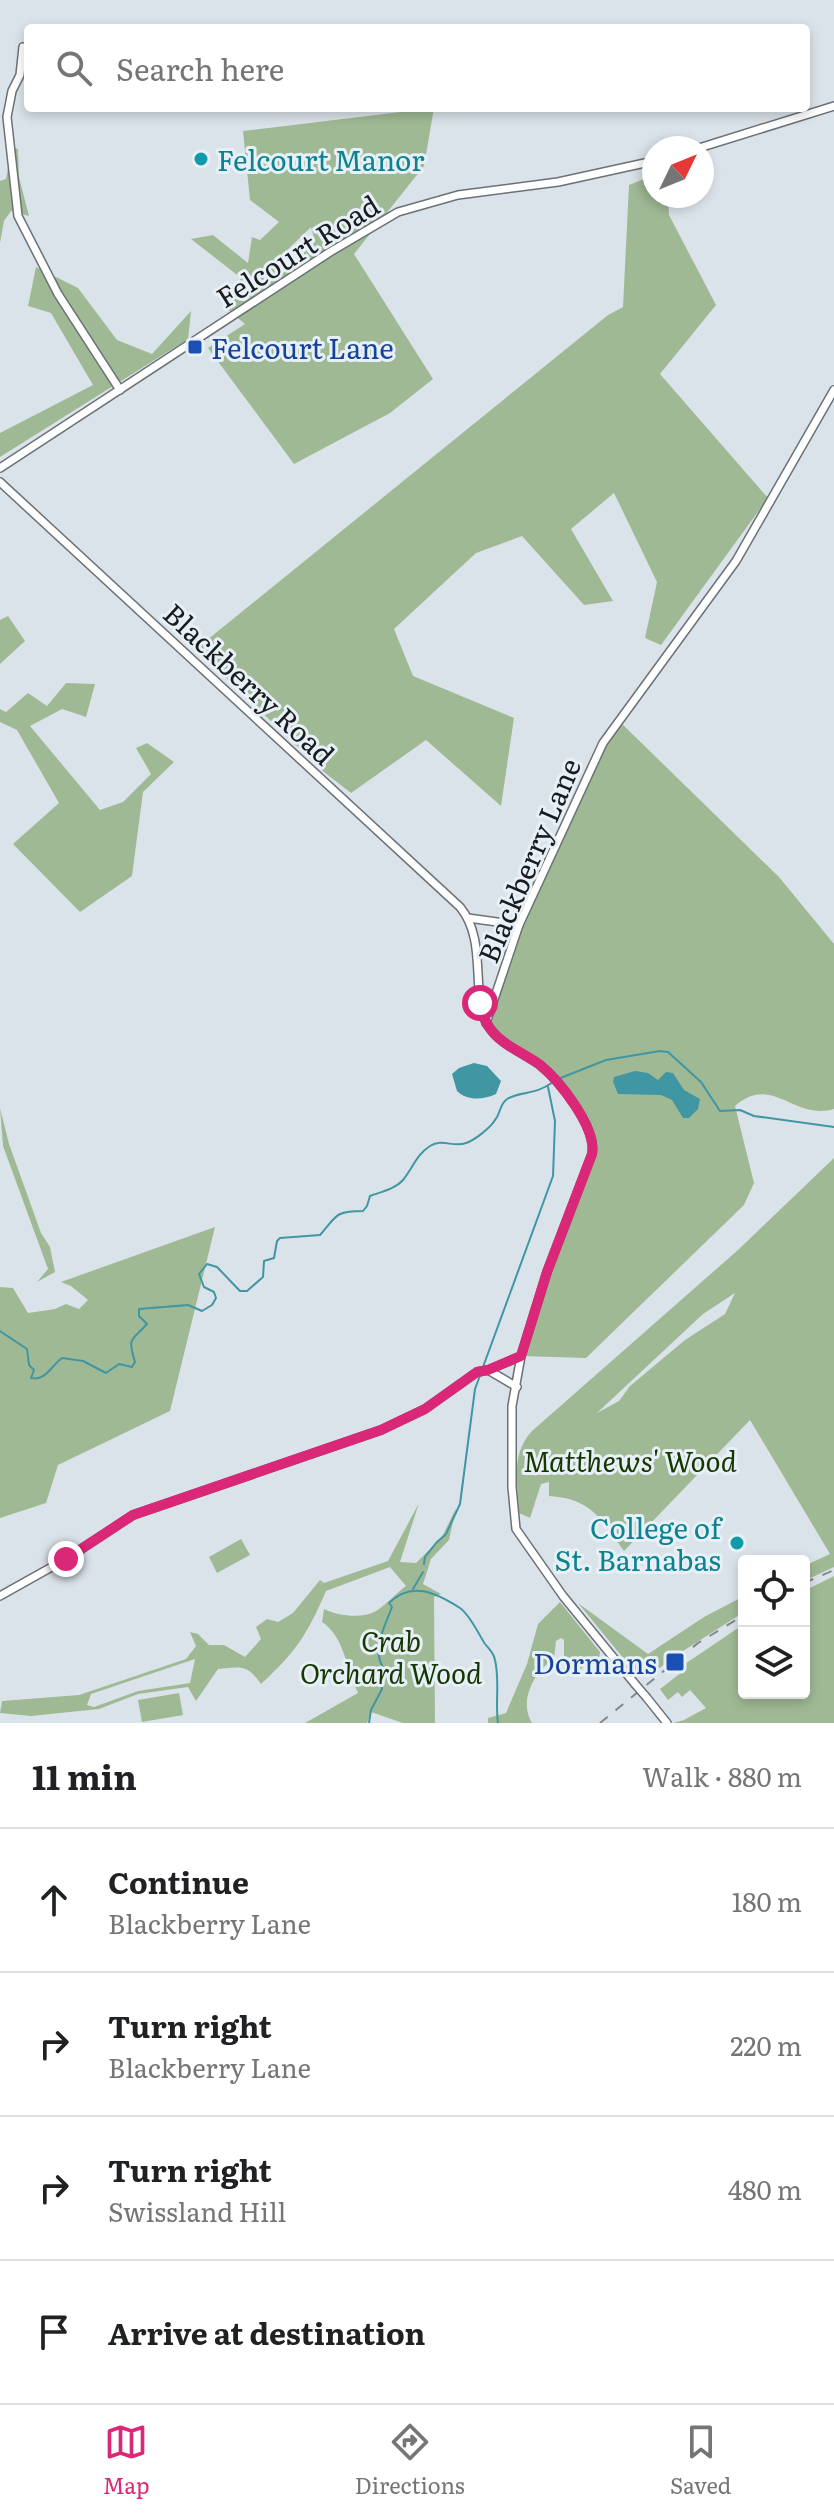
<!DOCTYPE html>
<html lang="en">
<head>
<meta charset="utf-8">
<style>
  :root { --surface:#fff; --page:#f6f6f6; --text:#202124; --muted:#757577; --line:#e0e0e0; --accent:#db2777 }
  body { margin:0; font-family:Literata,serif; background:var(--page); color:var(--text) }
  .controls { position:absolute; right:24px; bottom:24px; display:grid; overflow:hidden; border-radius:8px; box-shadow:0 4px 12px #0003 }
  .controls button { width:72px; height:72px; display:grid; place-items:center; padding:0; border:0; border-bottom:2px solid var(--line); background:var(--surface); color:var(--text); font:40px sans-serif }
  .compass { position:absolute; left:642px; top:136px; width:72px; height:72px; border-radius:50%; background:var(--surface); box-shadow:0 4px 12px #0003; rotate:47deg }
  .stop { position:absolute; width:24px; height:24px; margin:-18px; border:6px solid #db2777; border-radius:50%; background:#fff }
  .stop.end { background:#db2777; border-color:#fff; box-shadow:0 2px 8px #0008 }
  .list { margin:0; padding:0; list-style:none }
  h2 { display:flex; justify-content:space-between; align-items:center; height:104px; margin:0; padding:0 32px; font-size:34px }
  h2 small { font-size:26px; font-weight:400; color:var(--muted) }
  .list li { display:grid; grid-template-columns:52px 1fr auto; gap:24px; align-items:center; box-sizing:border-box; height:144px; padding:0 32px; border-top:2px solid var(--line) }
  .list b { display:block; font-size:30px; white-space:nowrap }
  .list p { margin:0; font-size:26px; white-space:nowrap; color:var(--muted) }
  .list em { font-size:26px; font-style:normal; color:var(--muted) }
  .icon { flex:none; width:44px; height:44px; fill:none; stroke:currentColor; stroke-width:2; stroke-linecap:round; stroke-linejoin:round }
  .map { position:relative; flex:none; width:834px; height:1723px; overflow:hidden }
  .search { position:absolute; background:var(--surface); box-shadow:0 4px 12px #0003; left:24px; right:24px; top:24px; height:88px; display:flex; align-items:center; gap:20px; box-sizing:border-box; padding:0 28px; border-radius:8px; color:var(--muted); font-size:30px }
  .sheet { height:680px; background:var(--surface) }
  nav { display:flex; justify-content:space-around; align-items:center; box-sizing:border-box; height:112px; border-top:2px solid var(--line); background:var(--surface); font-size:22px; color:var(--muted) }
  nav a { display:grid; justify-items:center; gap:4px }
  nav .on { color:var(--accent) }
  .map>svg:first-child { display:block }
  .green { fill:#a0b995; fill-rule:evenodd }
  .water { fill:#4096a2 }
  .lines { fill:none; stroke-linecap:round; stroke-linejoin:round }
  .stream { stroke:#4096a2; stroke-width:2 }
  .minor-casing { stroke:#6a7177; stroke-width:10 }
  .minor { stroke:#fff; stroke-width:7 }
  .rail { stroke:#82888d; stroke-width:2; stroke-dasharray:10 10; stroke-linecap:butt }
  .minor-bridge-casing { stroke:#6a7177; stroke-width:10; stroke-linecap:butt }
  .minor-bridge { stroke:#fff; stroke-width:7 }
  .route { stroke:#db2777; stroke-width:10 }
  .culture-dot { fill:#0f9aa8; stroke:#e8f0f7; stroke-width:3 }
  .transit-dot { fill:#1a4fb4; stroke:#e8f0f7; stroke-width:3 }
  .labels { text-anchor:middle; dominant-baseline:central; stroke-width:6; stroke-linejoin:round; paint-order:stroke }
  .culture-label { font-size:28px; fill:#0d838f; stroke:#e8f0f7; text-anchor:start }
  .street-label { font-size:28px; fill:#191c1f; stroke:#e8f0f7 }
  .transit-label { font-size:28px; fill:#164399; stroke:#e8f0f7; text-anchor:start }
  .park-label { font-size:28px; font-style:italic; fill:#163800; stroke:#e8f0f7 }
</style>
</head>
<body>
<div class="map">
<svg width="834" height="1723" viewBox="0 0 834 1723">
  <rect width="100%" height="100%" fill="#dbe3ea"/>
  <!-- green -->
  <g class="green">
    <path d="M434,108L424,166L354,254L433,379L390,413L294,464L208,348L245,324L227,309L241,278L191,239L213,235L248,263L252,237L260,240L279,222L250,200L243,131ZM311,227L315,242L282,274L278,259Z"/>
    <polygon points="12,147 18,149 19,177 29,216 11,211 4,221 0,243 0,181 6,179"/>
    <polygon points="654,175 654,196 668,196 669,215 716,305 660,374 768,498 661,645 645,638 657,582 614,493 571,529 613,601 584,605 522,536 476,553 394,629 413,676 514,718 501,806 426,740 351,793 324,772 196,649 608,315 623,307 629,185"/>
    <polygon points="36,267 78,288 117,340 152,354 191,311 188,339 0,457 0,433 93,385 51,313 28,306"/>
    <polygon points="8,616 25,641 0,664 0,620"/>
    <polygon points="66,683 95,684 86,717 62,709 30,726 100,810 123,802 151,774 136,748 147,743 174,762 143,792 132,876 80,912 13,844 59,803 17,730 0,722 0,709 6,712 28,693 47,706"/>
    <path d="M619,721L779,877L834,944V1109C794,1121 772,1073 735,1106L754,1183L744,1205L586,1358L521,1356L592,1154V1134L553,1078L503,1044L487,1023L519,925L603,743Z"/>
    <polygon points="0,1108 9,1144 41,1233 50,1247 55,1272 37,1282 48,1269 3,1146"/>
    <path d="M834,1158V1567L804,1581V1566L830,1554L750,1420L624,1551C600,1518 592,1499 549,1496V1482L541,1484L530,1518L519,1513C518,1483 510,1455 532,1431L738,1250ZM735,1293L725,1314L685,1340L630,1386L619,1401L597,1413L703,1314Z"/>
    <polygon points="215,1227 170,1411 58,1465 46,1503 0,1518 0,1287 13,1288 28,1313 55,1309 66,1304 79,1309 88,1300 71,1286 61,1282"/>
    <path d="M419,1503L400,1562L416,1563L442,1537L456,1508L449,1540L431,1559L423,1584L441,1594L434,1597L435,1723H403L371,1712L367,1723H305L358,1693C347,1670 344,1636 322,1622L324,1609C338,1616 362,1619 376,1611C386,1605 396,1593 406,1586L390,1567L326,1591C307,1635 296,1652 261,1684C247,1664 241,1667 218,1669L196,1701L188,1687L138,1694L99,1709L31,1716L0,1713L2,1701L79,1695L186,1659L196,1646L190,1632L198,1634L209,1645H224L245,1657L261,1639L256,1627L267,1619L278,1622L293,1613L320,1580L324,1583L388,1561ZM195,1659L190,1683L138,1691L94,1707L87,1705L91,1694Z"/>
    <polygon points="241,1539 250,1555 217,1573 209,1557"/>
    <polygon points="834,1576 834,1723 673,1723 684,1720 706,1708 690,1690 682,1697 678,1692 668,1700 660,1689 682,1672 679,1668 744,1624 744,1693 804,1693 804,1591"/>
    <polygon points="744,1596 744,1612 680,1653 675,1652 676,1656 654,1672 638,1676 578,1603 648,1654 704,1617"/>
    <path d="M560,1602L600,1652L599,1659L595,1658L579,1670H570L564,1655V1640L561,1638L556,1641L554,1659C535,1670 518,1701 532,1723H488V1718L506,1713L527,1664L538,1624Z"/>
    <polygon points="179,1693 183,1715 142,1722 138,1700"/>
  </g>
  <!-- water -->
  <g class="water">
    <path d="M474,1063L487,1066L501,1081L496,1094C483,1100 467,1101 457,1091L452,1074L459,1068Z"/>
    <polygon points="635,1071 648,1073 658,1080 666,1072 673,1073 684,1090 700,1099 698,1109 689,1118 683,1118 672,1100 661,1095 618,1094 613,1082 614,1077"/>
  </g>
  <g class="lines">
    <!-- stream -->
    <g class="stream">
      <polyline points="558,1079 606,1060 660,1051 668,1052 701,1082 720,1111 740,1110 754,1116 834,1127"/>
      <path d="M0,1331L27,1349L29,1365L34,1370L31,1378C46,1381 51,1366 62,1358L83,1361L106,1373L119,1364L132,1367L135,1362C127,1336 132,1341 147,1324L139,1316V1309L188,1305L202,1311L212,1305L216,1298L214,1292L204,1287L199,1274L207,1264L217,1267L240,1291H247L263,1277L264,1261L274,1258L277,1241L280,1238L320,1235C337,1216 334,1211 363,1211L367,1206L370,1196C381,1192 395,1189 403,1180C413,1168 416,1155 430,1146C442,1138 454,1148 466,1143C475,1140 490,1128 495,1120C501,1113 499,1105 507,1099C523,1090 534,1096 553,1082"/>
      <polyline points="483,1367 553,1176 555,1121 548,1087"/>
      <polyline points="424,1564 425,1557 436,1543 446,1534 460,1504 475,1389 481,1373"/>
      <polyline points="413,1589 423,1572"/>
      <path d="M369,1723L371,1710L382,1689L380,1675L385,1670C370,1652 385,1626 392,1607L389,1603C411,1581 435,1592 460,1608C470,1615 478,1633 485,1644C489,1649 494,1653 495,1660C500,1680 495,1703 498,1723"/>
    </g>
    <defs>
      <g id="minor">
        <polyline points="23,47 20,75 12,91 7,117 18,216 58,294 120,390"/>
        <polyline points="699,148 834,106"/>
        <polyline points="0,468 330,252 398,212 458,195 558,182 654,161"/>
        <path d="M0,482L460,907C487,940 471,987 486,1023"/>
        <polyline points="468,918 519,925"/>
        <polyline points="488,1370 517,1387"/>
        <polyline points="0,1596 66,1559 133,1515 381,1430 425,1409 477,1372 488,1370 521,1356"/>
        <path d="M635,1684L563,1596L516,1529L512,1487V1406L521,1356L547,1272L592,1154C597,1128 560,1081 540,1065C520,1051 500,1045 486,1023L519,925L603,743L736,561L834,390"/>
        <polyline points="647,1698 667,1723"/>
      </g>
    </defs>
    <!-- minor casing -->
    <use href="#minor" class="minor-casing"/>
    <!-- minor -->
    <use href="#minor" class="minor"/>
    <!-- rail -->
    <g class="rail">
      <polyline points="804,1583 834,1570"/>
      <polyline points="600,1723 698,1643 744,1615"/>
    </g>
    <defs>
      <polyline id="minor-bridge" points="635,1684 647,1698"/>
    </defs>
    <!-- minor-bridge casing -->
    <use href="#minor-bridge" class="minor-bridge-casing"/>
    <!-- minor-bridge -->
    <use href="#minor-bridge" class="minor-bridge"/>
  </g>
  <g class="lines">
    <!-- route -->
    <path class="route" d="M66,1559L133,1515L381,1430L425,1409L477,1372L488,1370L521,1356L547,1272L592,1154C597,1128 559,1080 539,1064C510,1044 488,1042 480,1003"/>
  </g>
  <!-- markers -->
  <g class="culture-dot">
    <circle cx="201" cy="159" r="8"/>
    <circle cx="737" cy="1543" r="8"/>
  </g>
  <g class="transit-dot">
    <rect x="187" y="339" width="16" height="16" rx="4"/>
    <rect x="665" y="1652" width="20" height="20" rx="4"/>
  </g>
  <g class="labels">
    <!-- culture labels -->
    <g class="culture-label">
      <text x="217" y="159">Felcourt Manor</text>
      <text x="721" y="1527" text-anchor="end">College of<tspan x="721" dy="32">St. Barnabas</tspan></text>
    </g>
    <!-- street labels -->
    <g class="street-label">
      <text transform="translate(297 250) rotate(-32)">Felcourt Road</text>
      <text transform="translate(250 683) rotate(43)">Blackberry Road</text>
      <text transform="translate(528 860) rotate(-67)">Blackberry Lane</text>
    </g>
    <!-- transit labels -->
    <g class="transit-label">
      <text x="211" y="347">Felcourt Lane</text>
      <text x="657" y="1662" text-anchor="end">Dormans</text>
    </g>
    <!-- park labels -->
    <g class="park-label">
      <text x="630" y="1460">Matthews' Wood</text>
      <text x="391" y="1640">Crab<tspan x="391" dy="32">Orchard Wood</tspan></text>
    </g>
  </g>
</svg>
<div class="controls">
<button><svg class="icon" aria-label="locate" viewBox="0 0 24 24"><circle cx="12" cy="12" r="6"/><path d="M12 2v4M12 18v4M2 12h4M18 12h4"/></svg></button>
<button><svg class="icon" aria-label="layers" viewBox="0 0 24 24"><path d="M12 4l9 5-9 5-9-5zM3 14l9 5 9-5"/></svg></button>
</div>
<svg class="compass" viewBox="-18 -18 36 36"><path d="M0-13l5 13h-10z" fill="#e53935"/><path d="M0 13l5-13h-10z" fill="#757577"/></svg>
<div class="stop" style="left:480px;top:1003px"></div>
<div class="stop end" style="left:66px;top:1559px"></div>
<div class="search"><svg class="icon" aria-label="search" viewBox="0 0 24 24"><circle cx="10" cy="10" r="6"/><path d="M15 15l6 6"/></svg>Search here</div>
</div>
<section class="sheet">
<h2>11 min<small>Walk · 880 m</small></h2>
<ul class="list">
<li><svg class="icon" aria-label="ahead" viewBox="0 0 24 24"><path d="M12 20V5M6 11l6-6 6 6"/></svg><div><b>Continue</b><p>Blackberry Lane</p></div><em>180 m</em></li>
<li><svg class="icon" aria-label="right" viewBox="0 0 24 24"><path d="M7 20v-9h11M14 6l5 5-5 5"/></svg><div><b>Turn right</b><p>Blackberry Lane</p></div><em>220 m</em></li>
<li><svg class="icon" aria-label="right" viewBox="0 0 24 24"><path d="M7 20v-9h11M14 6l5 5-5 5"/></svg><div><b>Turn right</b><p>Swissland Hill</p></div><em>480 m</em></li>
<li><svg class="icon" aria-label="arrive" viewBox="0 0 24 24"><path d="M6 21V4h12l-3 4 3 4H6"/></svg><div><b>Arrive at destination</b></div></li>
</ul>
</section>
<nav>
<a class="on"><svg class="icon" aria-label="map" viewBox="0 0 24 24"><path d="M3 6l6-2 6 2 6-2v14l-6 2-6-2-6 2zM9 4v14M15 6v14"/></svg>Map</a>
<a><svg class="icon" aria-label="directions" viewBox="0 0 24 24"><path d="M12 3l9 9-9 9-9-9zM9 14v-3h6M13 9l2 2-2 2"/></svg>Directions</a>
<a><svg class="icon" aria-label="saved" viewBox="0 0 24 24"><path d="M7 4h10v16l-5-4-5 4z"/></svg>Saved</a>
</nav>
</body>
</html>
